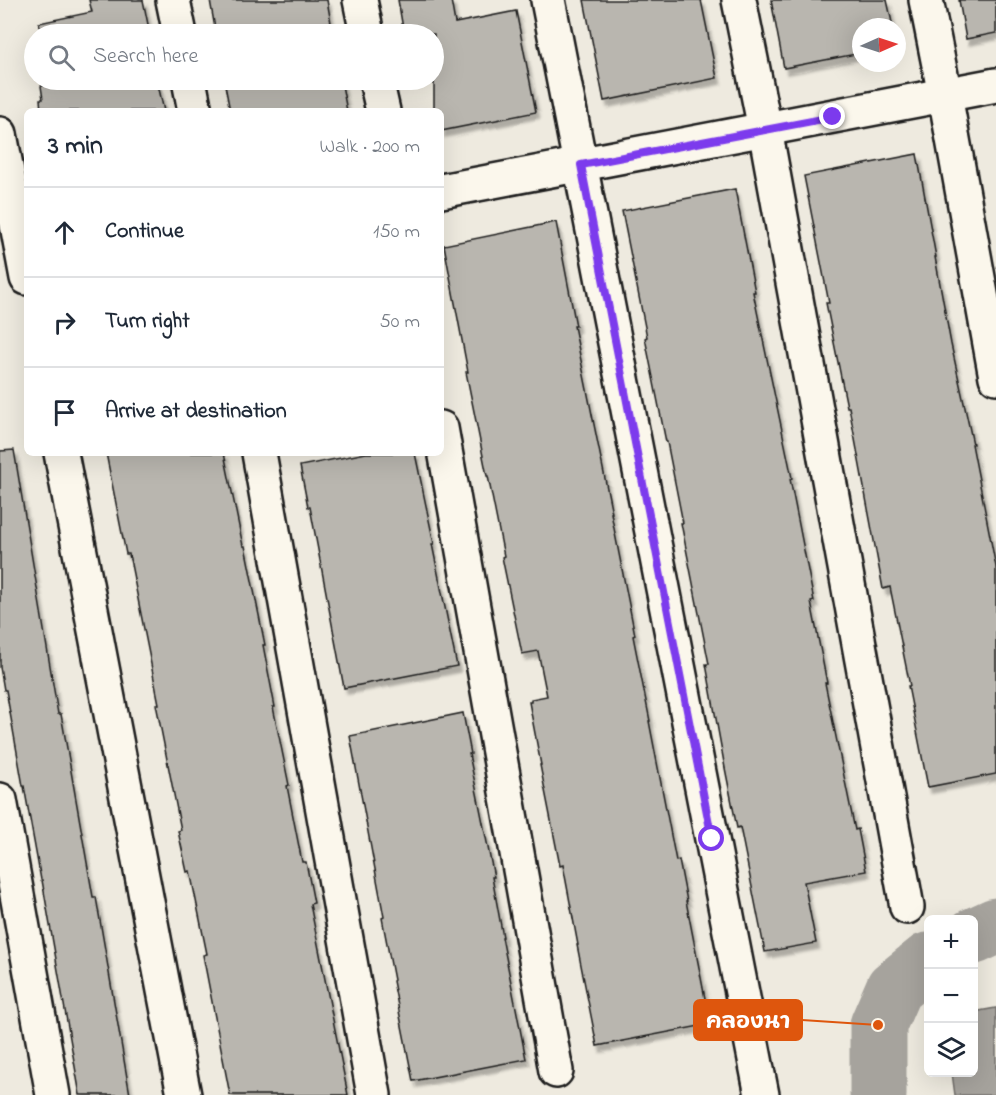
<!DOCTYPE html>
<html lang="en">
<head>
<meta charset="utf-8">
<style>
  :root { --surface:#fff; --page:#f2f2f3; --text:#1f2937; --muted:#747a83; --line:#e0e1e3 }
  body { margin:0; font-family:"Indie Flower","Playpen Sans Thai",sans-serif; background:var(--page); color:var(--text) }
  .controls { position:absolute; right:18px; bottom:18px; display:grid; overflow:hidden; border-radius:9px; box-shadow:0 6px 24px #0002 }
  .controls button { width:54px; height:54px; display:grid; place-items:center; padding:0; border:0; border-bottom:2px solid var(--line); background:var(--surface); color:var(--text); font:30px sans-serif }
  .compass { position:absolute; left:852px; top:18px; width:54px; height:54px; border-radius:50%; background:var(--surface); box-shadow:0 6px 24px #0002; rotate:87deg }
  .stop { position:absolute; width:18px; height:18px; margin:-14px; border:4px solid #7c3aed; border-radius:50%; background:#fff }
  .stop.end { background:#7c3aed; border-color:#fff; box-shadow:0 2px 6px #0008 }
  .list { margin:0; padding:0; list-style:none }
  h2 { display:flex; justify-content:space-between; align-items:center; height:78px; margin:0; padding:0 24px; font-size:26px }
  h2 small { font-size:20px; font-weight:400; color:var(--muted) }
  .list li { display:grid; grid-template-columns:39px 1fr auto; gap:18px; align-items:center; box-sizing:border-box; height:90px; padding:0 24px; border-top:2px solid var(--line) }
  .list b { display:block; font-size:22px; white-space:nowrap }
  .list em { font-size:20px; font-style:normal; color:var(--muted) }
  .icon { flex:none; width:33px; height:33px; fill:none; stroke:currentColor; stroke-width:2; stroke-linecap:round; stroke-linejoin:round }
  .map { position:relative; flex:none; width:996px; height:1095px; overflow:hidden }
  .search { position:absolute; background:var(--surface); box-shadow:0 6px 24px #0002; left:24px; top:24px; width:420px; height:66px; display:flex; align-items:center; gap:15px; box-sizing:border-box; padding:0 21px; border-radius:33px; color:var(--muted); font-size:22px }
  .panel { position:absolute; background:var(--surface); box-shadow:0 6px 24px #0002; left:24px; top:108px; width:420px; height:348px; border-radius:9px }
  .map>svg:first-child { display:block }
  .water { fill:#a6a39d; stroke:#6f6d69; stroke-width:1.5 }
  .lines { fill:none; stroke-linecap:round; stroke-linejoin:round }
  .river { stroke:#a6a39d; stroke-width:57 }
  .building { fill:#b9b6af; stroke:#1c1c1c; stroke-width:1.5; filter:url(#shadow) }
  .minor-casing { stroke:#1c1c1c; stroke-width:38 }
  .minor { stroke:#fbf7ec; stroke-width:33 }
  .route { stroke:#7c3aed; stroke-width:8 }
  .leader { fill:none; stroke:#de560d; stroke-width:2 }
  .callout-dot { fill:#de560d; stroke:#fbf7ec; stroke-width:2 }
  .callout { fill:#de560d; stroke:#de560d; stroke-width:2 }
  .callout-label { font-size:22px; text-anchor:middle; font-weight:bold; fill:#fff }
</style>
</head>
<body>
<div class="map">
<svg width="996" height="1095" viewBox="0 0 996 1095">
  <defs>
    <filter id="shadow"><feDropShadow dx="3.5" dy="6" stdDeviation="1.5" flood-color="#0004"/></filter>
  </defs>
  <rect width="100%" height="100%" fill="#eeeadf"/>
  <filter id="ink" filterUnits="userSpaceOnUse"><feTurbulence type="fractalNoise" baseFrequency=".0167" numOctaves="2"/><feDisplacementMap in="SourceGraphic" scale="12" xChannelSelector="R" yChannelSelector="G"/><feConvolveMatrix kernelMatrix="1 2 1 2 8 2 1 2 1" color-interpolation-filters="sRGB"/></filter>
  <g filter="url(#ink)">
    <!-- water -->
    <polygon class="water" points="996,1008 996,1095 955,1095 952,1073 974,1072 974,1012"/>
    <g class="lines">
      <!-- river -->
      <g class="river">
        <polyline points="974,936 996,926"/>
        <polyline points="878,1095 878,1025 894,988 928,961"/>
      </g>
    </g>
    <!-- building -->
    <g class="building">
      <polygon points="89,0 143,0 150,34 41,34 39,23 92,12"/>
      <polygon points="210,0 327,0 331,23 272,34 216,34"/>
      <polygon points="398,0 451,0 455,23 516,11 536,112 441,131 441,111 434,111 434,34 404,34"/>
      <polygon points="584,0 701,0 717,78 604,101"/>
      <polygon points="771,0 887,0 893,27 861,27 861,53 784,68"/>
      <polygon points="959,0 996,0 996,33 966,39"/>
      <polygon points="72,80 93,80 94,88 137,80 157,80 164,111 41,111 40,99 43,99 41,86"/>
      <polygon points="224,80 341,80 347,111 230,111"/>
      <polygon points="917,154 936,257 935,257 951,344 973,444 972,444 996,567 996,774 928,787 908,686 910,686 890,587 883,589 849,407 847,407 826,303 829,303 804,176"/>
      <polygon points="735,189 755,292 753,292 792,478 790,479 814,601 811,602 827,683 825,683 855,830 858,829 866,871 804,882 816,943 765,952 740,827 737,828 725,768 706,664 709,664 681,523 683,523 667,442 666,442 645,338 647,337 622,211"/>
      <polygon points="556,222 576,326 574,326 612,513 611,513 635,635 633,636 650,721 649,721 676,861 679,860 687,901 686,901 710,1024 597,1046 577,945 578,945 563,865 560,866 540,765 541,765 529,702 531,702 531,699 547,696 538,651 522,654 502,557 504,556 488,476 487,476 466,372 468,372 444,245"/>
      <polygon points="14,450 58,714 61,714 93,897 96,897 130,1095 80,1095 42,880 41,880 24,786 23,786 6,690 4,690 0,667 0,451"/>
      <polygon points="106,453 224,453 243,546 245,546 265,645 263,645 275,707 273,707 289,785 287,786 302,862 306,862 314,903 310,904 348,1095 230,1095 203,955 207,954 190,871 187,872 178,831 181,830 156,704 159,704 129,554 126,554"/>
      <polygon points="366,453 415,453 434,544 432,544 457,666 344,688 310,507 308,507 300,466"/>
      <polygon points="463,713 471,754 469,754 494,877 492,877 503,937 502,937 526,1059 413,1081 393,981 394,980 382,918 384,917 350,736"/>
    </g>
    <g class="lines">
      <defs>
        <g id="minor">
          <polyline points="173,0 180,34"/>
          <polyline points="360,0 367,34"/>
          <polyline points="548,0 762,1095"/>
          <polyline points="739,0 765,129 907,907"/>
          <polyline points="926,0 945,95 996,377"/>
          <polyline points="189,80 195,111"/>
          <polyline points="376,80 383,111"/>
          <polyline points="0,134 27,278"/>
          <polyline points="441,191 996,85"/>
          <polyline points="441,428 556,1071"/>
          <polyline points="61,453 184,1095"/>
          <polyline points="259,453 374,1095"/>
          <polyline points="0,800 53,1095"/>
        </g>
      </defs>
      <!-- minor casing -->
      <use href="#minor" class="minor-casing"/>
      <!-- minor -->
      <use href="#minor" class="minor"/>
    </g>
  </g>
  <g class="lines" filter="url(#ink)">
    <!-- route -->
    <polyline class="route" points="712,839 581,165 833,117"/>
  </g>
  <!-- callouts -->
  <path class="leader" d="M878 1025L802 1020"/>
  <circle class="callout-dot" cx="878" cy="1025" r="6"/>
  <rect class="callout" x="694" y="1000" width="108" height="40" rx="6"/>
  <g class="callout-label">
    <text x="748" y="1028">คลองนา</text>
  </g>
</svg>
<div class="controls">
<button>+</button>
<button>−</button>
<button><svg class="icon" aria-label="layers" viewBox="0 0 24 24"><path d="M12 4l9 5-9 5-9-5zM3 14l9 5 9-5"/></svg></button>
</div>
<svg class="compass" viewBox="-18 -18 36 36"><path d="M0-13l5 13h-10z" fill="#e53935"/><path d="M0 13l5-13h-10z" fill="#747a83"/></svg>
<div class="stop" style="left:712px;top:839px"></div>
<div class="stop end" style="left:833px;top:117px"></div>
<div class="search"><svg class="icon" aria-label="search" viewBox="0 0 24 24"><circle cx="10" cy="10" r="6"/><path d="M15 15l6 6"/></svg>Search here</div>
<section class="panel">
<h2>3 min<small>Walk · 200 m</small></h2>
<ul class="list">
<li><svg class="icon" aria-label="ahead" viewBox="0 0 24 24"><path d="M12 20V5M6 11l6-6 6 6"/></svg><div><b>Continue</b></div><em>150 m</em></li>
<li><svg class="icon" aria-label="right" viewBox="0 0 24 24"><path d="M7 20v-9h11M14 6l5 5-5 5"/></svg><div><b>Turn right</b></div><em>50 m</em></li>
<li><svg class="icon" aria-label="arrive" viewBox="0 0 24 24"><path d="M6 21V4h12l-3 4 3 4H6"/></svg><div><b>Arrive at destination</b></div></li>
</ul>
</section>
</div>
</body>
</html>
